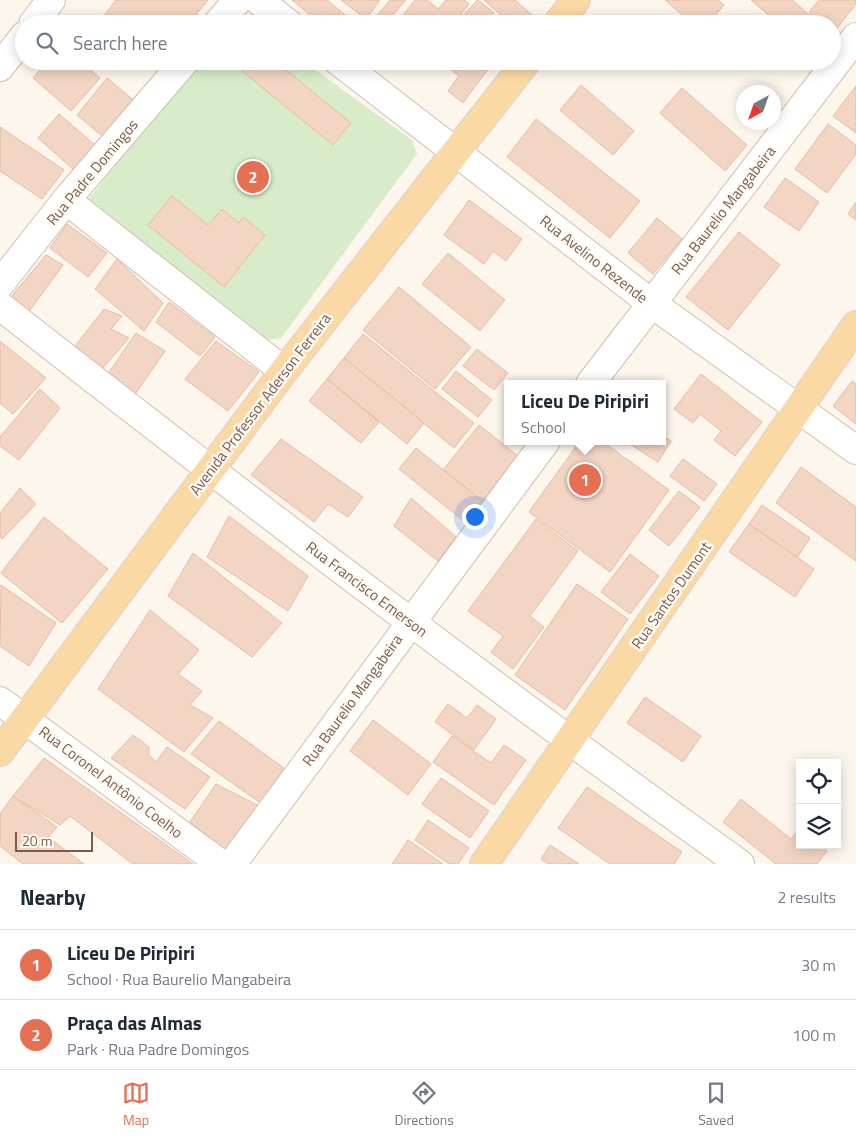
<!DOCTYPE html>
<html lang="en">
<head>
<meta charset="utf-8">
<style>
  :root { --surface:#fff; --page:#f6f6f7; --text:#1f2937; --muted:#747a83; --line:#e0e1e3; --accent:#e76f51 }
  body { margin:0; font-family:"Titillium Web",sans-serif; background:var(--page); color:var(--text) }
  .controls { position:absolute; right:15px; bottom:15px; display:grid; overflow:hidden; border-radius:0px; box-shadow:0 2px 12px #0003 }
  .controls button { width:45px; height:45px; display:grid; place-items:center; padding:0; border:0; border-bottom:1px solid var(--line); background:var(--surface); color:var(--text); font:25px sans-serif }
  .compass { position:absolute; left:736px; top:85px; width:45px; height:45px; border-radius:50%; background:var(--surface); box-shadow:0 2px 12px #0003; rotate:220deg }
  .scale { position:absolute; left:15px; bottom:12px; width:78px; box-sizing:border-box; padding-left:5px; border:2px solid #7a5c4d; border-top:0; font-size:14px; line-height:18px; white-space:nowrap; color:#7a5c4d; -webkit-text-stroke:4px #fffaf3; paint-order:stroke }
  .you { position:absolute; left:474px; top:516px; width:18px; height:18px; margin:-12px; border:4px solid #fff; border-radius:50%; background:#1a73e8; box-shadow:0 0 0 8px #1a73e833 }
  .badge { display:grid; place-items:center; width:32px; height:32px; border-radius:50%; background:var(--accent); color:#fff; font-size:16px; font-weight:700 }
  .pin { position:absolute; translate:-50% -50%; border:2px solid #fff; box-shadow:0 1px 5px #0006 }
  .popup { position:absolute; left:504px; top:380px; width:162px; height:65px; box-sizing:border-box; display:grid; place-content:center; border-radius:0px; background:var(--surface); filter:drop-shadow(0 1px 4px #0005); font-size:16px; white-space:nowrap; color:var(--muted) }
  .popup b { font-size:19px; color:var(--text) }
  .popup::after { content:''; position:absolute; left:50%; top:100%; margin-left:-10px; border:10px solid transparent; border-top-color:var(--surface) }
  .list { margin:0; padding:0; list-style:none }
  h2 { display:flex; justify-content:space-between; align-items:center; height:65px; margin:0; padding:0 20px; font-size:21px }
  h2 small { font-size:16px; font-weight:400; color:var(--muted) }
  .list li { display:grid; grid-template-columns:32px 1fr auto; gap:15px; align-items:center; box-sizing:border-box; height:70px; padding:0 20px; border-top:1px solid var(--line) }
  .list b { display:block; font-size:19px; white-space:nowrap }
  .list p { margin:0; font-size:16px; white-space:nowrap; color:var(--muted) }
  .list em { font-size:16px; font-style:normal; color:var(--muted) }
  .icon { flex:none; width:28px; height:28px; fill:none; stroke:currentColor; stroke-width:2; stroke-linecap:round; stroke-linejoin:round }
  .map { position:relative; flex:none; width:856px; height:864px; overflow:hidden }
  .search { position:absolute; background:var(--surface); box-shadow:0 2px 12px #0003; left:15px; right:15px; top:15px; height:55px; display:flex; align-items:center; gap:12px; box-sizing:border-box; padding:0 18px; border-radius:28px; color:var(--muted); font-size:19px }
  .sheet { height:205px; background:var(--surface) }
  nav { display:flex; justify-content:space-around; align-items:center; box-sizing:border-box; height:70px; border-top:1px solid var(--line); background:var(--surface); font-size:14px; color:var(--muted) }
  nav a { display:grid; justify-items:center; gap:2px }
  nav .on { color:var(--accent) }
  .map>svg:first-child { display:block }
  .green { fill:#d8ecc9 }
  .building { fill:#f3d5c3; stroke:#e6bba3 }
  .lines { fill:none; stroke-linecap:round; stroke-linejoin:round }
  .minor-casing { stroke:#d1beb0; stroke-width:30 }
  .primary-casing { stroke:#dad1cd; stroke-width:30 }
  .minor { stroke:#fff; stroke-width:28 }
  .primary { stroke:#fbd9a5; stroke-width:28 }
  .labels { text-anchor:middle; dominant-baseline:central; stroke-width:5; stroke-linejoin:round; paint-order:stroke }
  .street-label { font-size:15px; fill:#7a5c4d; stroke:#fffaf3 }
</style>
</head>
<body>
<div class="map">
<svg width="856" height="864" viewBox="0 0 856 864">
  <rect width="100%" height="100%" fill="#fdf6ec"/>
  <!-- green -->
  <polygon class="green" points="198,61 303,61 412,140 417,154 281,338 266,340 87,201"/>
  <!-- building -->
  <g class="building">
    <polygon points="116,0 208,0 191,21 194,24 107,24 101,19"/>
    <polygon points="292,0 327,0 356,24 321,24"/>
    <polygon points="341,0 380,0 366,19"/>
    <polygon points="390,0 406,0 385,24 376,17"/>
    <polygon points="415,0 427,0 438,9 446,0 464,0 469,4 453,24 396,24"/>
    <polygon points="478,0 494,13 484,24 468,24 461,17"/>
    <polygon points="484,0 515,0 532,15 525,24 511,24"/>
    <polygon points="665,0 718,0 724,5 708,24 693,24"/>
    <polygon points="751,0 792,0 820,24 779,24"/>
    <polygon points="819,0 856,0 856,4 834,32 832,24 823,24 809,12"/>
    <polygon points="48,61 80,61 100,78 71,111 33,78"/>
    <polygon points="251,61 275,61 351,123 333,145 242,71"/>
    <polygon points="445,61 494,61 463,103 448,91 459,76 443,64"/>
    <polygon points="107,78 137,103 107,140 77,115"/>
    <polygon points="581,85 634,131 613,155 560,110"/>
    <polygon points="856,86 856,133 833,116"/>
    <polygon points="682,88 747,145 725,171 660,113"/>
    <polygon points="59,114 96,146 74,170 38,138"/>
    <polygon points="536,119 640,201 610,238 507,157"/>
    <polygon points="828,124 856,145 856,154 827,193 795,169"/>
    <polygon points="0,127 64,170 42,199 0,171"/>
    <polygon points="785,178 819,202 799,231 764,207"/>
    <polygon points="172,196 208,225 222,209 239,223 243,217 265,235 224,287 148,225"/>
    <polygon points="469,200 522,239 506,261 493,251 484,264 444,235"/>
    <polygon points="856,202 856,220 848,214"/>
    <polygon points="657,218 682,239 653,274 628,253"/>
    <polygon points="67,224 107,253 88,277 50,248"/>
    <polygon points="739,232 780,265 728,330 686,297"/>
    <polygon points="448,253 505,300 480,331 422,284"/>
    <polygon points="46,255 63,265 28,313 10,298"/>
    <polygon points="117,259 163,303 144,331 95,289"/>
    <polygon points="399,287 471,347 435,389 363,330"/>
    <polygon points="169,302 215,337 200,356 156,322"/>
    <polygon points="104,309 122,316 111,329 129,338 101,370 75,346"/>
    <polygon points="136,333 165,351 136,393 107,375"/>
    <polygon points="363,334 474,423 454,448 344,358"/>
    <polygon points="0,341 46,378 13,414 0,403"/>
    <polygon points="216,341 259,372 228,411 185,379"/>
    <polygon points="477,349 508,373 494,390 463,366"/>
    <polygon points="344,358 424,423 407,444 327,379"/>
    <polygon points="456,371 492,400 478,417 442,389"/>
    <polygon points="701,374 762,422 735,456 714,440 721,431 700,414 693,423 674,409"/>
    <polygon points="327,379 379,422 361,443 309,401"/>
    <polygon points="852,381 856,384 856,424 833,406"/>
    <polygon points="40,389 60,408 19,460 0,446 0,437"/>
    <polygon points="479,425 518,456 482,501 443,470"/>
    <polygon points="662,435 671,441 658,462 625,441 662,441"/>
    <polygon points="281,439 363,497 348,517 328,504 314,522 251,475"/>
    <polygon points="580,441 602,441 669,490 610,572 529,512"/>
    <polygon points="416,448 482,501 465,522 399,469"/>
    <polygon points="683,459 717,484 704,501 670,476"/>
    <polygon points="801,467 856,507 856,561 776,503"/>
    <polygon points="20,488 36,504 2,539 0,537 0,513"/>
    <polygon points="679,491 700,507 669,546 649,530"/>
    <polygon points="411,498 456,537 438,561 394,526"/>
    <polygon points="762,505 810,538 797,558 749,524"/>
    <polygon points="229,516 308,576 288,611 207,557"/>
    <polygon points="44,517 108,569 62,623 1,573"/>
    <polygon points="536,519 578,551 530,616 544,627 513,669 491,652 503,636 468,611"/>
    <polygon points="749,524 814,569 795,597 729,552"/>
    <polygon points="193,553 282,623 252,657 168,596"/>
    <polygon points="630,554 659,576 630,614 601,592"/>
    <polygon points="577,584 628,619 565,710 515,675"/>
    <polygon points="1,585 56,623 29,666 0,646"/>
    <polygon points="150,610 199,650 178,674 202,691 190,705 213,718 184,752 98,689"/>
    <polygon points="645,697 701,736 683,762 627,723"/>
    <polygon points="448,704 467,718 477,705 496,719 474,750 435,722"/>
    <polygon points="373,720 431,764 408,795 350,751"/>
    <polygon points="219,721 288,771 262,804 191,754"/>
    <polygon points="133,735 149,747 149,755 156,762 167,747 210,777 185,809 111,758"/>
    <polygon points="452,736 491,763 504,745 526,760 494,805 433,762"/>
    <polygon points="44,758 193,864 133,864 70,816 60,825 13,796"/>
    <polygon points="441,778 489,811 470,838 422,804"/>
    <polygon points="216,784 259,806 228,853 190,822"/>
    <polygon points="587,787 682,852 674,864 610,864 558,828"/>
    <polygon points="13,796 57,827 48,837 84,864 23,864 0,846 0,814"/>
    <polygon points="741,799 791,839 799,829 800,845 820,845 827,851 817,864 776,864 723,822"/>
    <polygon points="428,820 469,848 458,864 449,864 415,840"/>
    <polygon points="408,840 443,864 392,864"/>
    <polygon points="550,845 579,864 548,864 541,859"/>
  </g>
  <g class="lines">
    <defs>
      <g id="minor">
        <polyline points="258,0 289,24"/>
        <polyline points="33,24 51,0"/>
        <polyline points="217,24 238,0"/>
        <polyline points="338,61 651,303 856,450"/>
        <polyline points="0,67 24,36"/>
        <polyline points="66,200 284,371"/>
        <polyline points="0,284 66,200 185,61"/>
        <path d="M0,306C243,497 489,684 740,864"/>
        <polyline points="590,384 856,37"/>
        <polyline points="0,701 221,864"/>
        <polyline points="232,864 546,441"/>
      </g>
      <g id="primary">
        <polyline points="557,24 576,0"/>
        <polyline points="0,752 284,371 527,61"/>
        <polyline points="484,864 856,325"/>
      </g>
    </defs>
    <!-- minor casing -->
    <use href="#minor" class="minor-casing"/>
    <!-- primary casing -->
    <use href="#primary" class="primary-casing"/>
    <!-- minor -->
    <use href="#minor" class="minor"/>
    <!-- primary -->
    <use href="#primary" class="primary"/>
  </g>
  <g class="labels">
    <!-- street labels -->
    <g class="street-label">
      <text transform="translate(92 172) rotate(-50)">Rua Padre Domingos</text>
      <text transform="translate(723 210) rotate(-52)">Rua Baurelio Mangabeira</text>
      <text transform="translate(594 259) rotate(38)">Rua Avelino Rezende</text>
      <text transform="translate(260 404) rotate(-53)">Avenida Professor Aderson Ferreira</text>
      <text transform="translate(367 589) rotate(37)">Rua Francisco Emerson</text>
      <text transform="translate(671 595) rotate(-55)">Rua Santos Dumont</text>
      <text transform="translate(352 700) rotate(-54)">Rua Baurelio Mangabeira</text>
      <text transform="translate(111 782) rotate(37)">Rua Coronel Antônio Coelho</text>
    </g>
  </g>
</svg>
<div class="controls">
<button><svg class="icon" aria-label="locate" viewBox="0 0 24 24"><circle cx="12" cy="12" r="6"/><path d="M12 2v4M12 18v4M2 12h4M18 12h4"/></svg></button>
<button><svg class="icon" aria-label="layers" viewBox="0 0 24 24"><path d="M12 4l9 5-9 5-9-5zM3 14l9 5 9-5"/></svg></button>
</div>
<svg class="compass" viewBox="-18 -18 36 36"><path d="M0-13l5 13h-10z" fill="#e53935"/><path d="M0 13l5-13h-10z" fill="#747a83"/></svg>
<div class="scale">20 m</div>
<div class="you"></div>
<div class="pin badge" style="left:585px;top:480px">1</div>
<div class="popup"><b>Liceu De Piripiri</b>School</div>
<div class="pin badge" style="left:253px;top:177px">2</div>
<div class="search"><svg class="icon" aria-label="search" viewBox="0 0 24 24"><circle cx="10" cy="10" r="6"/><path d="M15 15l6 6"/></svg>Search here</div>
</div>
<section class="sheet">
<h2>Nearby<small>2 results</small></h2>
<ul class="list">
<li><span class="badge">1</span><div><b>Liceu De Piripiri</b><p>School · Rua Baurelio Mangabeira</p></div><em>30 m</em></li>
<li><span class="badge">2</span><div><b>Praça das Almas</b><p>Park · Rua Padre Domingos</p></div><em>100 m</em></li>
</ul>
</section>
<nav>
<a class="on"><svg class="icon" aria-label="map" viewBox="0 0 24 24"><path d="M3 6l6-2 6 2 6-2v14l-6 2-6-2-6 2zM9 4v14M15 6v14"/></svg>Map</a>
<a><svg class="icon" aria-label="directions" viewBox="0 0 24 24"><path d="M12 3l9 9-9 9-9-9zM9 14v-3h6M13 9l2 2-2 2"/></svg>Directions</a>
<a><svg class="icon" aria-label="saved" viewBox="0 0 24 24"><path d="M7 4h10v16l-5-4-5 4z"/></svg>Saved</a>
</nav>
</body>
</html>
